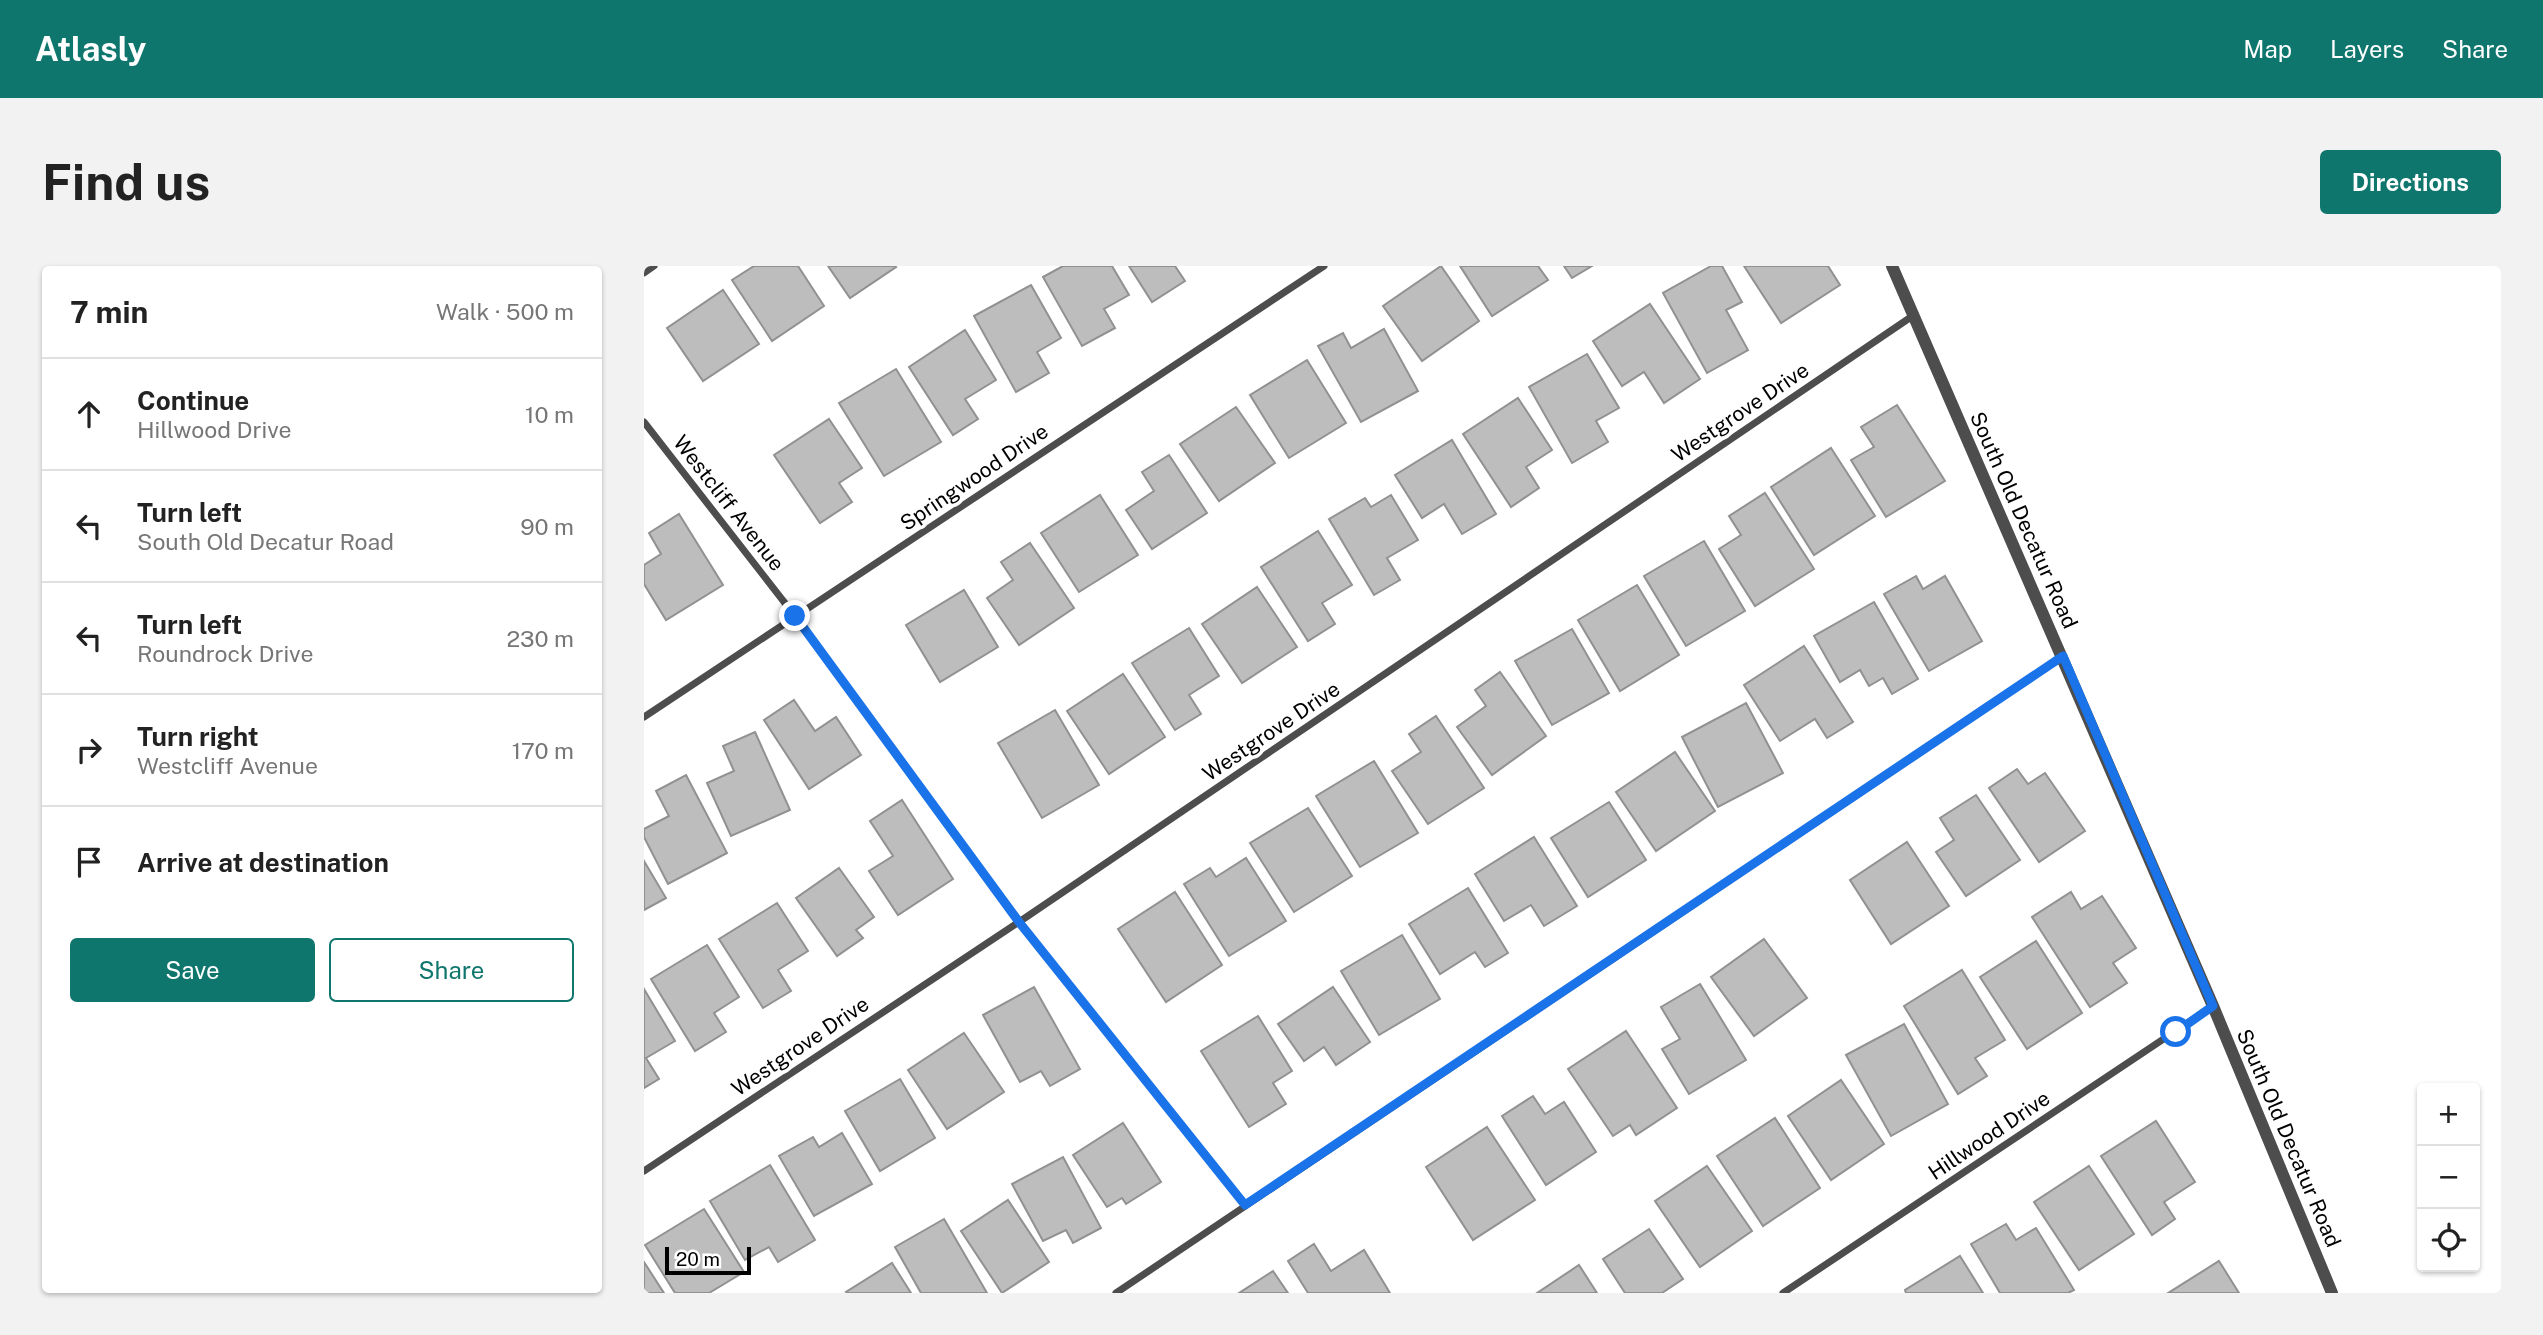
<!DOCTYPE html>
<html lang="en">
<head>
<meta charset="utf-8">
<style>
  :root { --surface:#fff; --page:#f2f2f2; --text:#222; --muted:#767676; --line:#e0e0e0; --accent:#0f766e }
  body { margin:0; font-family:"Public Sans",sans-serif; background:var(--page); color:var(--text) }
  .controls { position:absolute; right:21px; bottom:21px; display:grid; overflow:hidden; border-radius:7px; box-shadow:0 2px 5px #0004 }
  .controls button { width:63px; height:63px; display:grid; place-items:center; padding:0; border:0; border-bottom:2px solid var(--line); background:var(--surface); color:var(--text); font:35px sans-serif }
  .scale { position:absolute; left:21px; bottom:18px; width:86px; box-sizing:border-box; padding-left:7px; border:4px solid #000; border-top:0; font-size:19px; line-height:24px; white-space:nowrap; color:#000; -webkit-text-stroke:5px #fff; paint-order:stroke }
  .stop { position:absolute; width:21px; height:21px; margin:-16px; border:5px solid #1a73e8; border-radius:50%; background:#fff }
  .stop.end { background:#1a73e8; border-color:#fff; box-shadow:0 2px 7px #0008 }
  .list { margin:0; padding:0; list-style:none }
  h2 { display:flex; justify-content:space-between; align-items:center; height:91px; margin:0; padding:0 28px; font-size:30px }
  h2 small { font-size:23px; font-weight:400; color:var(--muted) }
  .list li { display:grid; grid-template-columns:46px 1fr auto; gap:21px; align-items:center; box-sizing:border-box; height:112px; padding:0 28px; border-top:2px solid var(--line) }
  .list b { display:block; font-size:26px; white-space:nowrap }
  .list p { margin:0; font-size:23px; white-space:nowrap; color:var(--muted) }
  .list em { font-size:23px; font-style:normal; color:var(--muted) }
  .actions { display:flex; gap:14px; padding:21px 28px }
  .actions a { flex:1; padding:16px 0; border:2px solid var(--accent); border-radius:7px; text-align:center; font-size:24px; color:var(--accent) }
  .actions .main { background:var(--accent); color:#fff }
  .icon { flex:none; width:38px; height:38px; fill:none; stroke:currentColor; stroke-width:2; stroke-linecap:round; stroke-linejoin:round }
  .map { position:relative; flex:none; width:1857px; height:1027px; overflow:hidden; border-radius:7px }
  header { display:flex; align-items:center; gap:42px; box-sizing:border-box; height:98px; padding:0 35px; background:var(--accent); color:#fff }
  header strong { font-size:33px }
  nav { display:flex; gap:38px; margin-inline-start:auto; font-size:24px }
  .intro { display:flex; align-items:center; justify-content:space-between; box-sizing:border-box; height:168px; padding:0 42px }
  h1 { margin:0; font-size:49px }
  .button { padding:18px 32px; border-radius:7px; background:var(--accent); color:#fff; font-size:24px; font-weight:700 }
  main { display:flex; gap:42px; padding:0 42px }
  aside { flex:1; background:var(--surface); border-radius:7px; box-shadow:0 2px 5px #0004 }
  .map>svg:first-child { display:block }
  .building { fill:#bdbdbd; stroke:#919191; stroke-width:2 }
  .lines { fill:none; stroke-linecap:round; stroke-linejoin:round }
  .minor { stroke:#4d4d4d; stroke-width:7 }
  .tertiary { stroke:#4d4d4d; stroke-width:12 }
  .route { stroke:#1a73e8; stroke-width:9 }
  .labels { text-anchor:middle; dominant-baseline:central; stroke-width:7; stroke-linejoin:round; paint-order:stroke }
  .street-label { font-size:21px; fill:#000; stroke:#fff }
</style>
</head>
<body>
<header>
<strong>Atlasly</strong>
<nav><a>Map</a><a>Layers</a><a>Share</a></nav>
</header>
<div class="intro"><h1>Find us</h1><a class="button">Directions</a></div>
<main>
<aside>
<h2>7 min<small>Walk · 500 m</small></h2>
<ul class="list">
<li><svg class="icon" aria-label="ahead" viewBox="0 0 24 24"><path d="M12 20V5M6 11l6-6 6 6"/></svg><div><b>Continue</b><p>Hillwood Drive</p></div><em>10 m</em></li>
<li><svg class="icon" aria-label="left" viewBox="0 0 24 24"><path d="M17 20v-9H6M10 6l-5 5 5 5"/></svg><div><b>Turn left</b><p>South Old Decatur Road</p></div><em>90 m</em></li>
<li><svg class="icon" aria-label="left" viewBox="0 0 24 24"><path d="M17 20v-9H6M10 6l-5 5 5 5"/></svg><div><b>Turn left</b><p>Roundrock Drive</p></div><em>230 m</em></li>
<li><svg class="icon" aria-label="right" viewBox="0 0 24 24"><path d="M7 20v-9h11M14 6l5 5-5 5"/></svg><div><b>Turn right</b><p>Westcliff Avenue</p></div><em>170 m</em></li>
<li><svg class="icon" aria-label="arrive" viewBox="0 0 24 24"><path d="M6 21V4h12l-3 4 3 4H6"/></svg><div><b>Arrive at destination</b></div></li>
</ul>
<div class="actions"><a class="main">Save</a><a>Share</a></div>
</aside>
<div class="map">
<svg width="1857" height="1027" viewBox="0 0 1857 1027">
  <rect width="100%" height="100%" fill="#fff"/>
  <!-- building -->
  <g class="building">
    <polygon points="110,0 154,0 180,40 128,75 88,14"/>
    <polygon points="184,0 251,0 252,1 206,32"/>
    <polygon points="419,0 468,0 485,29 460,43 471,62 438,80 399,11"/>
    <polygon points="485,0 531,0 541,15 508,36"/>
    <polygon points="797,0 835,55 778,95 739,40"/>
    <polygon points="816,0 894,0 904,14 848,50"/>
    <polygon points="920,0 948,0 928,12"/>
    <polygon points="1067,0 1078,0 1098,36 1082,44 1104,84 1063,107 1019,27"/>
    <polygon points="1100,0 1184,0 1196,19 1137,57"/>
    <polygon points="387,19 417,72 393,86 405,107 372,126 330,50"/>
    <polygon points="79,24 115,78 59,115 23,62"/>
    <polygon points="1006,38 1056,113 1020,137 1000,106 978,120 949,75"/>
    <polygon points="740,63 774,125 717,156 674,80 699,67 707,82"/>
    <polygon points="321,64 352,114 321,133 334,153 309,169 265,101"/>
    <polygon points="943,88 975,142 952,155 964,176 928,197 885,121"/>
    <polygon points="663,94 702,157 645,192 606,129"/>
    <polygon points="252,103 297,176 240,210 195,137"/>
    <polygon points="874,132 908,184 882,201 895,222 867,241 819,168"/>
    <polygon points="1253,139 1301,215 1242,251 1207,194 1230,181 1217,161"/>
    <polygon points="592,141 631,197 575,235 536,178"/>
    <polygon points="185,153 218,202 195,217 208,236 176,257 130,189"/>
    <polygon points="808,174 852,248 818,268 800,238 778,252 751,209"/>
    <polygon points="1187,182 1231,250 1170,289 1127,221"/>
    <polygon points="525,189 563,247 508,283 482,244 510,225 498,206"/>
    <polygon points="1121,227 1170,303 1111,340 1075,283 1097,269 1085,250"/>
    <polygon points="456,229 494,289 435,326 397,267"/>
    <polygon points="747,229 774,274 743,292 756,314 730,329 685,253 721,232 727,241"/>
    <polygon points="35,248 79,319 22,354 0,318 0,299 17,288 5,267"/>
    <polygon points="674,265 708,319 678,337 691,358 664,375 617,301"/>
    <polygon points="1060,275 1101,345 1042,380 1000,310"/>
    <polygon points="386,277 430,342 375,379 343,332 369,314 357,296"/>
    <polygon points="1272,310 1279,323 1301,310 1338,375 1285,405 1240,328"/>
    <polygon points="993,319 1035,389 976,425 934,354"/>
    <polygon points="613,321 653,381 598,417 558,358"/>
    <polygon points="320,324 354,381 296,416 262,359"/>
    <polygon points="1230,336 1274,413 1248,428 1239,412 1225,420 1216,404 1196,416 1170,370"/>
    <polygon points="545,362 575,410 545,429 557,448 531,464 488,397"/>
    <polygon points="928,363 965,427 908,459 871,395"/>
    <polygon points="1160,380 1209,456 1183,472 1171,453 1136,475 1100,419"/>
    <polygon points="856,406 902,470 848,509 813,461 842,440 831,424"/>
    <polygon points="479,408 521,471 465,508 423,445"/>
    <polygon points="150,434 171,465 192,451 217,489 165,523 120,454"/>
    <polygon points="1102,437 1139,507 1074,541 1038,471"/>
    <polygon points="411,444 455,519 398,552 354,477"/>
    <polygon points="792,450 840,522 784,558 748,505 777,486 765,468"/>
    <polygon points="111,466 146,544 87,570 63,517 90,505 79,480"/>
    <polygon points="1031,486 1071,545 1012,585 972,526"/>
    <polygon points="730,495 774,567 716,601 672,530"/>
    <polygon points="1373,503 1384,518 1401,507 1441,565 1395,596 1345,522"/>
    <polygon points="42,509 83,587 24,618 0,571 0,563 25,550 12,525"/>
    <polygon points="1332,529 1376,594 1322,630 1292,586 1310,574 1296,552"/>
    <polygon points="258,534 309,613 254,649 225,605 249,590 226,555"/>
    <polygon points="965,536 1002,594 944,631 907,572"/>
    <polygon points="664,542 708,610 650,646 606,577"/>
    <polygon points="890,571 933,640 900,660 887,639 860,655 831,608"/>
    <polygon points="1263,576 1305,640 1247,678 1206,614"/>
    <polygon points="602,592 642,655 585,690 540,618 566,602 572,611"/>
    <polygon points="0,595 22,632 0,644"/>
    <polygon points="195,602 230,651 212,664 219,672 193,690 152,632"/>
    <polygon points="824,622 864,687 841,701 831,686 796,708 765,658"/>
    <polygon points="531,626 578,699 522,736 474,663"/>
    <polygon points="1427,626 1437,643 1458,630 1492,682 1469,697 1483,717 1446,741 1388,651"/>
    <polygon points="133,637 164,685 134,704 147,725 119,742 75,673"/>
    <polygon points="758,669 796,733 735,769 697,705"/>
    <polygon points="1120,673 1163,732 1110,770 1067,711"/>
    <polygon points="1392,675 1438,747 1383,783 1336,711"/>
    <polygon points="63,679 95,731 70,747 82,766 51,785 7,713"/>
    <polygon points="1318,704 1361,774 1331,792 1343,810 1314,828 1260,740"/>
    <polygon points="1056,718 1102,794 1045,828 1018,783 1036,773 1017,741"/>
    <polygon points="390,721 436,803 406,820 397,805 376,816 339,749"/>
    <polygon points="689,721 726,776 692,799 680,781 660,795 634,758"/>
    <polygon points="0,723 31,775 2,792 15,813 0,822"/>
    <polygon points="614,750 648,805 629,817 642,838 605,861 557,785"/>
    <polygon points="1260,758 1304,838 1247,870 1202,789"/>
    <polygon points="982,765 1033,842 992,869 986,859 969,870 924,803"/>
    <polygon points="320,767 360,826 303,863 264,804"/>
    <polygon points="256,813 291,872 236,905 201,845"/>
    <polygon points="1197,814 1240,878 1187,914 1144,850"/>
    <polygon points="889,830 901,848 920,836 952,886 902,919 858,850"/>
    <polygon points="1131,852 1176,922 1119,960 1073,890"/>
    <polygon points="1512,855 1551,916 1520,936 1531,953 1508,969 1457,890"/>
    <polygon points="479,857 517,916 482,938 478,932 463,941 429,889"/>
    <polygon points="843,861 891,934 829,974 782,901"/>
    <polygon points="198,867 228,918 170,950 135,890 169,871 175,881"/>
    <polygon points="419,891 457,962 429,977 422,964 399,975 368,918"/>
    <polygon points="126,899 171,974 134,996 125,981 101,994 66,935"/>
    <polygon points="1063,900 1108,965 1056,1001 1011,935"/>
    <polygon points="1445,900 1490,968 1435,1004 1390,936"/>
    <polygon points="364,934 405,996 358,1027 317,965"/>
    <polygon points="60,943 100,1006 65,1027 31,1027 1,979"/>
    <polygon points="300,953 343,1027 277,1027 251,981"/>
    <polygon points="1362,958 1372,974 1392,962 1430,1024 1424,1027 1356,1027 1327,978"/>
    <polygon points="1005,963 1039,1013 1018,1027 981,1027 959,993"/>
    <polygon points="670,978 687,1005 720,984 746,1027 664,1027 644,995"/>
    <polygon points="1316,990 1339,1027 1262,1027 1261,1024"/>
    <polygon points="1575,995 1595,1027 1524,1027"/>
    <polygon points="0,996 20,1027 0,1027"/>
    <polygon points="248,997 267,1027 203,1027 202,1026"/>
    <polygon points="935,999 953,1027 893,1027"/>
    <polygon points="629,1005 644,1027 595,1027"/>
  </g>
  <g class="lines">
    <!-- minor -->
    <g class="minor">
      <polyline points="0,7 10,0"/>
      <polyline points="0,156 151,350 375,656 601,939"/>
      <polyline points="0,451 680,0"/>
      <polyline points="0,905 375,656 1270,49"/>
      <polyline points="472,1027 1418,391"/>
      <polyline points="1139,1027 1569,740"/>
    </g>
    <!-- tertiary -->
    <polyline class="tertiary" points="1248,0 1569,740 1688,1027"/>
  </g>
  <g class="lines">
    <!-- route -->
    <polyline class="route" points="151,350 375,656 601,939 1419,390 1569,740 1532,766"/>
  </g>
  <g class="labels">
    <!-- street labels -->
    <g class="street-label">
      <text transform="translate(1096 146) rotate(-34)">Westgrove Drive</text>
      <text transform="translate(330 211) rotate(-34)">Springwood Drive</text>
      <text transform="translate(85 237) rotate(52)">Westcliff Avenue</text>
      <text transform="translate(1380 254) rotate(66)">South Old Decatur Road</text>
      <text transform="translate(627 465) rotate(-34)">Westgrove Drive</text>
      <text transform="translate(156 780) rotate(-34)">Westgrove Drive</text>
      <text transform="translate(1345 869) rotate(-34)">Hillwood Drive</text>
      <text transform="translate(1645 872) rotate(67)">South Old Decatur Road</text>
    </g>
  </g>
</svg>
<div class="controls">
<button>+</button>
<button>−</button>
<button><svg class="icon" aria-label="locate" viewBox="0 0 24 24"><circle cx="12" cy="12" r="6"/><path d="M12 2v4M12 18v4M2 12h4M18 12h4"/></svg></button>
</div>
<div class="scale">20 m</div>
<div class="stop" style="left:1532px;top:766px"></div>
<div class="stop end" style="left:151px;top:350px"></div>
</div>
</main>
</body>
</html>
